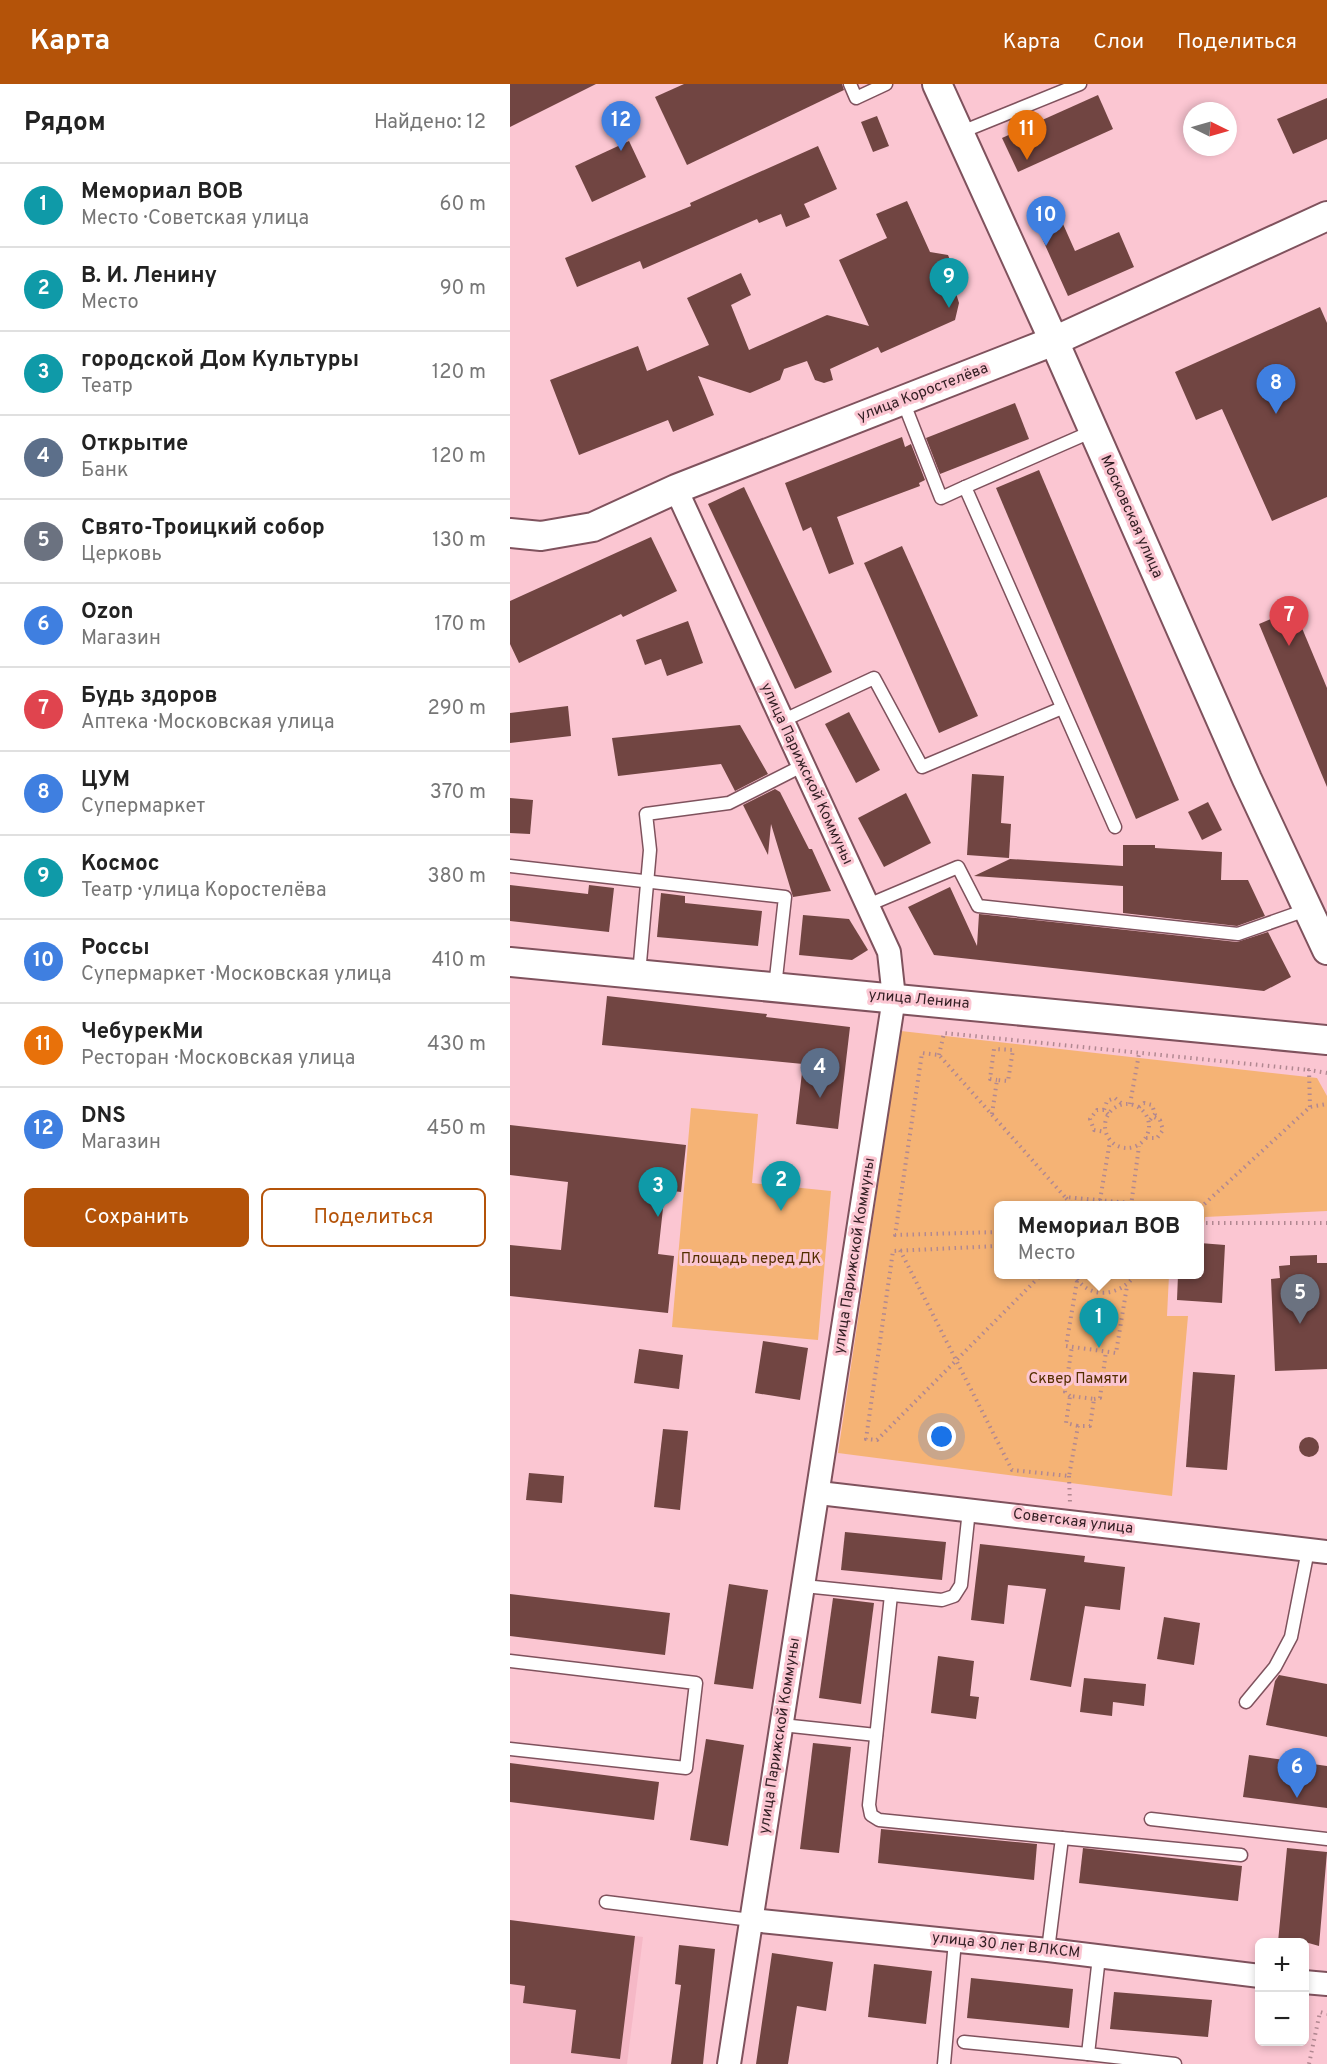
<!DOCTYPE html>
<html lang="ru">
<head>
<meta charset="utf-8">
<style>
  :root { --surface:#fff; --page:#f2f2f2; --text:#222; --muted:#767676; --line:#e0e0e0; --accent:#b45309 }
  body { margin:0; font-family:Overpass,sans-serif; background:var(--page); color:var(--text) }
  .controls { position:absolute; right:18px; bottom:18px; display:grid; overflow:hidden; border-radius:9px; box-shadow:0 3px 9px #0003 }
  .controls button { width:54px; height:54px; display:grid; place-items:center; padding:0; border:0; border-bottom:2px solid var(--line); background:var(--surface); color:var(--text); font:30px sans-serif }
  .compass { position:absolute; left:673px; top:18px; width:54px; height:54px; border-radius:50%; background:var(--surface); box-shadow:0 3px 9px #0003; rotate:95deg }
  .you { position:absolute; left:432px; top:1353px; width:21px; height:21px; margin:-15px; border:4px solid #fff; border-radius:50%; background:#1a73e8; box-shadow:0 0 0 9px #1a73e833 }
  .badge { display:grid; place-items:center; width:39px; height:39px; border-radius:50%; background:var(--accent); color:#fff; font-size:20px; font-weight:700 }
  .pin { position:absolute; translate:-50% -50px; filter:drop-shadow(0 2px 3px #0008) }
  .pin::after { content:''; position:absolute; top:32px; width:21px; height:18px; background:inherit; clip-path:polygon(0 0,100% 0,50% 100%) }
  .popup { position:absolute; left:484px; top:1117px; width:210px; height:78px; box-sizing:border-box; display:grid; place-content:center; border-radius:9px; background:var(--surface); filter:drop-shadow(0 2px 4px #0005); font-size:20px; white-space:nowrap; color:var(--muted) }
  .popup b { font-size:22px; color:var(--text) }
  .popup::after { content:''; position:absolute; left:50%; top:100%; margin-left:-12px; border:12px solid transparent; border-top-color:var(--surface) }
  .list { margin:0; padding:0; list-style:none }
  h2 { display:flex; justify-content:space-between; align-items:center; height:78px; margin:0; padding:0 24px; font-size:26px }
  h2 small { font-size:20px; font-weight:400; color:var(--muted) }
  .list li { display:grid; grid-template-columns:39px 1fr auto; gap:18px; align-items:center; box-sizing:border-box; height:84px; padding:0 24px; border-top:2px solid var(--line) }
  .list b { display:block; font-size:22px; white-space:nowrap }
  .list p { margin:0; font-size:20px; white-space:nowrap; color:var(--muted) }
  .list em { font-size:20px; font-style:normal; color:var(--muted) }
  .actions { display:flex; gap:12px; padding:18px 24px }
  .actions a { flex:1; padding:14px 0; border:2px solid var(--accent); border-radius:9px; text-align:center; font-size:21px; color:var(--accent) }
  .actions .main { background:var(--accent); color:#fff }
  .map { position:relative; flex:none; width:817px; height:1980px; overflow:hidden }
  header { display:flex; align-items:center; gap:36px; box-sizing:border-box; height:84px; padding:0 30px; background:var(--accent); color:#fff }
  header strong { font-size:28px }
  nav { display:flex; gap:33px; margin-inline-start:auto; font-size:21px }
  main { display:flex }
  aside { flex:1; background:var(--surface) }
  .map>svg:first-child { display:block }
  .built { fill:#f5b8c6 }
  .green { fill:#f5b375 }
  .building { fill:#714542 }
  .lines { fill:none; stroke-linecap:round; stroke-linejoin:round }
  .service-casing { stroke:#7f525d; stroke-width:15 }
  .minor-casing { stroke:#7f525d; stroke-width:26 }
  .tertiary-casing { stroke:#7f525d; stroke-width:32 }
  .path { stroke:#b18891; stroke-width:4; stroke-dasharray:1.5 4.5; stroke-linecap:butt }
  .service { stroke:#fff; stroke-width:12 }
  .minor { stroke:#fff; stroke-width:22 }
  .tertiary { stroke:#fff; stroke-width:28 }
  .labels { text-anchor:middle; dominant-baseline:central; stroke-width:6; stroke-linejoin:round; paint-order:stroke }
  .street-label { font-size:15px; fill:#321e23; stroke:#fbc6d2 }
  .park-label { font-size:15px; fill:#542e00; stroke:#fbc6d2 }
</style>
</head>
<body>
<header>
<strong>Карта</strong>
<nav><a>Карта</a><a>Слои</a><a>Поделиться</a></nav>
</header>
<main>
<aside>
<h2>Рядом<small>Найдено: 12</small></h2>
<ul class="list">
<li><span class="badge" style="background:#0f9aa8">1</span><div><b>Мемориал ВОВ</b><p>Место · Советская улица</p></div><em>60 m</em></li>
<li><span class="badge" style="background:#0f9aa8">2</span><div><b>В. И. Ленину</b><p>Место</p></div><em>90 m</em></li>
<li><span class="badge" style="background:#0f9aa8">3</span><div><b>городской Дом Культуры</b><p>Театр</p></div><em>120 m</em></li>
<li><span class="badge" style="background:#5c6f8a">4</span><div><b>Открытие</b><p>Банк</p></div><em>120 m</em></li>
<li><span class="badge" style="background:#6b7280">5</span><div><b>Свято-Троицкий собор</b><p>Церковь</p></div><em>130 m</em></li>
<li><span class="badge" style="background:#3f7fe0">6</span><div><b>Ozon</b><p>Магазин</p></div><em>170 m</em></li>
<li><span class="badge" style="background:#e0444e">7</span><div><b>Будь здоров</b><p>Аптека · Московская улица</p></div><em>290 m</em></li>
<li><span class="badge" style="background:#3f7fe0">8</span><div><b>ЦУМ</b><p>Супермаркет</p></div><em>370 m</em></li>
<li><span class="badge" style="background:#0f9aa8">9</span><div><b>Космос</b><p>Театр · улица Коростелёва</p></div><em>380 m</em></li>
<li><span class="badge" style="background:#3f7fe0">10</span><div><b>Россы</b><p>Супермаркет · Московская улица</p></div><em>410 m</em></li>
<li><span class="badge" style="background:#e8710a">11</span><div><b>ЧебурекМи</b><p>Ресторан · Московская улица</p></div><em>430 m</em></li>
<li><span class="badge" style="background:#3f7fe0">12</span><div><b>DNS</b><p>Магазин</p></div><em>450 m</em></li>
</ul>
<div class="actions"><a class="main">Сохранить</a><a>Поделиться</a></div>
</aside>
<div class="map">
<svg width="817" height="1980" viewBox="0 0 817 1980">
  <rect width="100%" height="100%" fill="#fbc6d2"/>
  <!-- built -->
  <polygon class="built" points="0,1836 133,1853 117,1980 0,1980"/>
  <!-- green -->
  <g class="green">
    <polygon points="391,947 807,994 817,1012 817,1127 695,1133 693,1147 690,1147 690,1122 488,1122 488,1190 659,1191 657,1232 678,1232 662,1412 328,1369"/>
    <polygon points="181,1024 248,1030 242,1099 321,1107 308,1256 162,1243"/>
  </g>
  <!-- building -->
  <g class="building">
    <polygon points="0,0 86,0 0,43"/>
    <polygon points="174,0 332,0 334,6 177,81 145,13"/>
    <polygon points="588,11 603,45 508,88 492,54"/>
    <polygon points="817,14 817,55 783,70 767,35"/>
    <polygon points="367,32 379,62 363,68 351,38"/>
    <polygon points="119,57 136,93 82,118 65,82"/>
    <polygon points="308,62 327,105 294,120 300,133 276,143 271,130 249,139 247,135 133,185 130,177 67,203 55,174 181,122 180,119"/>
    <polygon points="397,117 420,168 438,171 443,183 440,190 449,219 445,236 371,269 368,263 320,285 323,296 314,299 305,296 297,277 274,285 270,296 240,309 188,292 204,331 163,348 158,336 69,371 40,296 128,262 137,287 199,261 177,214 231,189 241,211 221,221 239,266 317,231 359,242 329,176 377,154 366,130"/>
    <polygon points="545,122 565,167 609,148 624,183 558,212 522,132"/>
    <polygon points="810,223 817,239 817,413 762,437 712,325 686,336 665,288"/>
    <polygon points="505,319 519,355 430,390 416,354"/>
    <polygon points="392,353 395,363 401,360 415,396 409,399 410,402 327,433 344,480 319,490 301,443 293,447 275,399"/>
    <polygon points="529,386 669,716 626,735 486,404"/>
    <polygon points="234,403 322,588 285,605 198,420"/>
    <polygon points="141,453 167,507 113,533 111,530 9,579 0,560 0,517"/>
    <polygon points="392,462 468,632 429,649 354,479"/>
    <polygon points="784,525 817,604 817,703 749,540"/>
    <polygon points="178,537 193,579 157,592 151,575 135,581 126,556"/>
    <polygon points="58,622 61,652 0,659 0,629"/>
    <polygon points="339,628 370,686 346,699 315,640"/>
    <polygon points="230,641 258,690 225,707 211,680 108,692 102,654"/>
    <polygon points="462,690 494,692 491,739 501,740 499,774 457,771"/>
    <polygon points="265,705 270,708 299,765 302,765 321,807 283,813 261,740 258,771 233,721"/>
    <polygon points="396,709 421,759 374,783 348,734"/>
    <polygon points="0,714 23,716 20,750 0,749"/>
    <polygon points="698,718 712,746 692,756 678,728"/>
    <polygon points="613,761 645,761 645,764 712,768 711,796 738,796 755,832 727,842 613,829 613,802 464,792 500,775 613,782"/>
    <polygon points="0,801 78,810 79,801 104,804 99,848 0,837"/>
    <polygon points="440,803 467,862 469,830 727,858 758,848 781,893 754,907 424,871 398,823"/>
    <polygon points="151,809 175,812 175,819 252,827 248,862 147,853"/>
    <polygon points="293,831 339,835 358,866 342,876 289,871"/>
    <polygon points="97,912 257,930 256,933 340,943 328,1045 286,1040 293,980 92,961"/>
    <polygon points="0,1041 176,1061 171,1108 155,1106 148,1170 164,1172 158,1229 0,1212 0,1161 51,1166 58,1098 0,1091"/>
    <polygon points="690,1159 715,1161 712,1219 667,1216 668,1191 690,1191"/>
    <polygon points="807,1171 807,1179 817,1179 817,1285 765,1287 761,1195 770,1194 769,1182 780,1181 780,1172"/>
    <polygon points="253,1257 298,1264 290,1316 245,1309"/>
    <polygon points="129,1265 173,1271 169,1305 124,1299"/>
    <polygon points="683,1288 725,1291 717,1386 676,1383"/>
    <polygon points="153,1345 178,1347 170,1426 144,1423"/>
    <circle cx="799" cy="1363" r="10"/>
    <polygon points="19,1389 54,1392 52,1419 16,1416"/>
    <polygon points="335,1448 436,1458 432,1496 331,1486"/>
    <polygon points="470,1460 575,1472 574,1478 615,1483 610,1526 575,1522 561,1603 520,1596 536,1505 498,1501 494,1540 461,1536"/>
    <polygon points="219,1500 258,1506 243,1605 204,1600"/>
    <polygon points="0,1510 160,1529 155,1571 0,1552"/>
    <polygon points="323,1514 364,1519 351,1620 309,1614"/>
    <polygon points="654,1533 690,1539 684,1581 647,1575"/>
    <polygon points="428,1572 464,1577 460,1612 469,1613 466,1635 421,1629"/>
    <polygon points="769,1591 817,1600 817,1653 756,1641 765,1597"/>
    <polygon points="574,1594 636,1600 634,1622 603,1618 602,1632 570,1628"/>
    <polygon points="196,1655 234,1661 218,1762 180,1756"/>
    <polygon points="303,1659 341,1663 329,1769 290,1765"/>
    <polygon points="739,1671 817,1682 817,1724 733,1713"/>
    <polygon points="0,1679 149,1698 144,1736 0,1718"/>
    <polygon points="371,1745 527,1760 524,1796 368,1779"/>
    <polygon points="573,1764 732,1782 728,1817 569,1799"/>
    <polygon points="777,1764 817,1768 809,1862 795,1858 768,1858"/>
    <polygon points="0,1836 125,1852 110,1975 61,1969 66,1926 13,1919 15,1902 0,1900"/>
    <polygon points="169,1861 205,1865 193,1980 161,1980 171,1901 165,1900"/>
    <polygon points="262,1869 323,1878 316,1927 287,1922 278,1980 246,1980"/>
    <polygon points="364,1880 422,1887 416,1940 358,1933"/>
    <polygon points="461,1894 563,1905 559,1944 457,1934"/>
    <polygon points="604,1908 702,1916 698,1953 600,1945"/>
  </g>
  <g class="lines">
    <defs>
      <g id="service">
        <polyline points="340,0 346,14 376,0"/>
        <polyline points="449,49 570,0"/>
        <polyline points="393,317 431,414 455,403"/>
        <polyline points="583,347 455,403 605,743"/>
        <polyline points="272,637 364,594 412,683 552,624"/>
        <polyline points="0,782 275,813 265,903"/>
        <polyline points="358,821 448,783 468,822 728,850 799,825"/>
        <polyline points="129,890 140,766 136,730 219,719 292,682"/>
        <polyline points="294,1502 432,1516 444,1512 451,1501 459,1426"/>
        <polyline points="381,1511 359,1721 361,1731 369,1736 552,1754 538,1866"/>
        <polyline points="0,1577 186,1599 176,1684 0,1665"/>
        <polyline points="736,1618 765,1583 781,1553 798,1466"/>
        <polyline points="272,1641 366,1651"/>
        <polyline points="641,1735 817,1755"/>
        <polyline points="552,1754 731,1771"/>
        <polyline points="96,1818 241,1836"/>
        <polyline points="589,1873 578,1970 665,1980"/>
        <polyline points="454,1958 578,1970"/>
        <polyline points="434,1980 445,1857"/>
      </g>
      <g id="minor">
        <polyline points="166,405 379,868 384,914 219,1980"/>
        <polyline points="309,1409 817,1468"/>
        <polyline points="241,1836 538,1866 750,1892"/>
        <polyline points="794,1898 817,1900"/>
      </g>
      <g id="tertiary">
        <polyline points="427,0 544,257 737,695 817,866"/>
        <polyline points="0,449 31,452 83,443 166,405 544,257 817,132"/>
        <polyline points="0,878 817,956"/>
      </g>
    </defs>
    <!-- service casing -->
    <use href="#service" class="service-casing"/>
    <!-- minor casing -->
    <use href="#minor" class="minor-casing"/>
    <!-- tertiary casing -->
    <use href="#tertiary" class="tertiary-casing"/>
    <!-- path -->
    <g class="path">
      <polyline points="429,971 434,949 799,986"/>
      <circle cx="617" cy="1042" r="22"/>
      <polyline points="620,1020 629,970"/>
      <polyline points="629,1023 634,1019 642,1021 645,1030 639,1037"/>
      <polyline points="800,1023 799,986 817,989"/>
      <polyline points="594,1026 587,1026 580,1035 584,1046 595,1048"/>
      <polyline points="482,1030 487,996 498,997 503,966 484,965 480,995 487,996"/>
      <polyline points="598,1030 594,1026 597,1017 605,1014 612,1020"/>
      <polyline points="636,1054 647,1054 653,1046 650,1036 644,1033"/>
      <polyline points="556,1114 564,1122"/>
      <polyline points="589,1122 600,1057"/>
      <polyline points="621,1122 629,1062"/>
      <polyline points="690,1124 800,1023 817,1020"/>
      <polyline points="690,1139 817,1139"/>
      <polyline points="488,1148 385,1151 412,969 429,971 555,1113 652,1122"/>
      <polyline points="488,1162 383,1167 356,1355 367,1356 532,1190"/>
      <polyline points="390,1166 502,1386 559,1392 568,1342 580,1342 584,1315 560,1312 556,1339 568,1342"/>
      <path d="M564,1190C578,1217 610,1213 626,1190"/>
      <polyline points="567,1197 556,1262 606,1269 617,1202"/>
      <polyline points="560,1312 555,1308 562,1262"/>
      <polyline points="584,1315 590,1314 596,1267"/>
      <polyline points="559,1392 560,1419"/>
      <polyline points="799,1980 810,1928 817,1930"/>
    </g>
    <!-- service -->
    <use href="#service" class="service"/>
    <!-- minor -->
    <use href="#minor" class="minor"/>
    <!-- tertiary -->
    <use href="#tertiary" class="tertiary"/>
  </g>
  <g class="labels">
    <!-- street labels -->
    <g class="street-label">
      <text transform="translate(413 309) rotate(-21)">улица Коростелёва</text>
      <text transform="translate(621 433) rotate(66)">Московская улица</text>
      <text transform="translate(296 690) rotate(65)">улица Парижской Коммуны</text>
      <text transform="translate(409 916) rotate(5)">улица Ленина</text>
      <text transform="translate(345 1172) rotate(-81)">улица Парижской Коммуны</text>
      <text transform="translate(563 1438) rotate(7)">Советская улица</text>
      <text transform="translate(270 1652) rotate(-81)">улица Парижской Коммуны</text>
      <text transform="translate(496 1862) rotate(6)">улица 30 лет ВЛКСМ</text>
    </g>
    <!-- park labels -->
    <g class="park-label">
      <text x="241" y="1175">Площадь перед ДК</text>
      <text x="568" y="1295">Сквер Памяти</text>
    </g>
  </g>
</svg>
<div class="controls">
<button>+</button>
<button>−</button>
</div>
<svg class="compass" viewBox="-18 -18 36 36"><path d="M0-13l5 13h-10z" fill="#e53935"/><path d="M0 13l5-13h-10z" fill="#767676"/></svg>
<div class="you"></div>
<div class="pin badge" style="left:589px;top:1264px;background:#0f9aa8">1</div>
<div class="popup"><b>Мемориал ВОВ</b>Место</div>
<div class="pin badge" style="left:271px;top:1127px;background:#0f9aa8">2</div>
<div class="pin badge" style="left:148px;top:1133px;background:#0f9aa8">3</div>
<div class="pin badge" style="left:310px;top:1014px;background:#5c6f8a">4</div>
<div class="pin badge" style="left:790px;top:1240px;background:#6b7280">5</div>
<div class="pin badge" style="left:787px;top:1714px;background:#3f7fe0">6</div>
<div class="pin badge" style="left:779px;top:562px;background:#e0444e">7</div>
<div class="pin badge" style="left:766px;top:330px;background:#3f7fe0">8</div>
<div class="pin badge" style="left:439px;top:224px;background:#0f9aa8">9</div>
<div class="pin badge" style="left:536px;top:162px;background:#3f7fe0">10</div>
<div class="pin badge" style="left:517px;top:76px;background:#e8710a">11</div>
<div class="pin badge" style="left:111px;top:67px;background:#3f7fe0">12</div>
</div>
</main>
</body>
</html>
